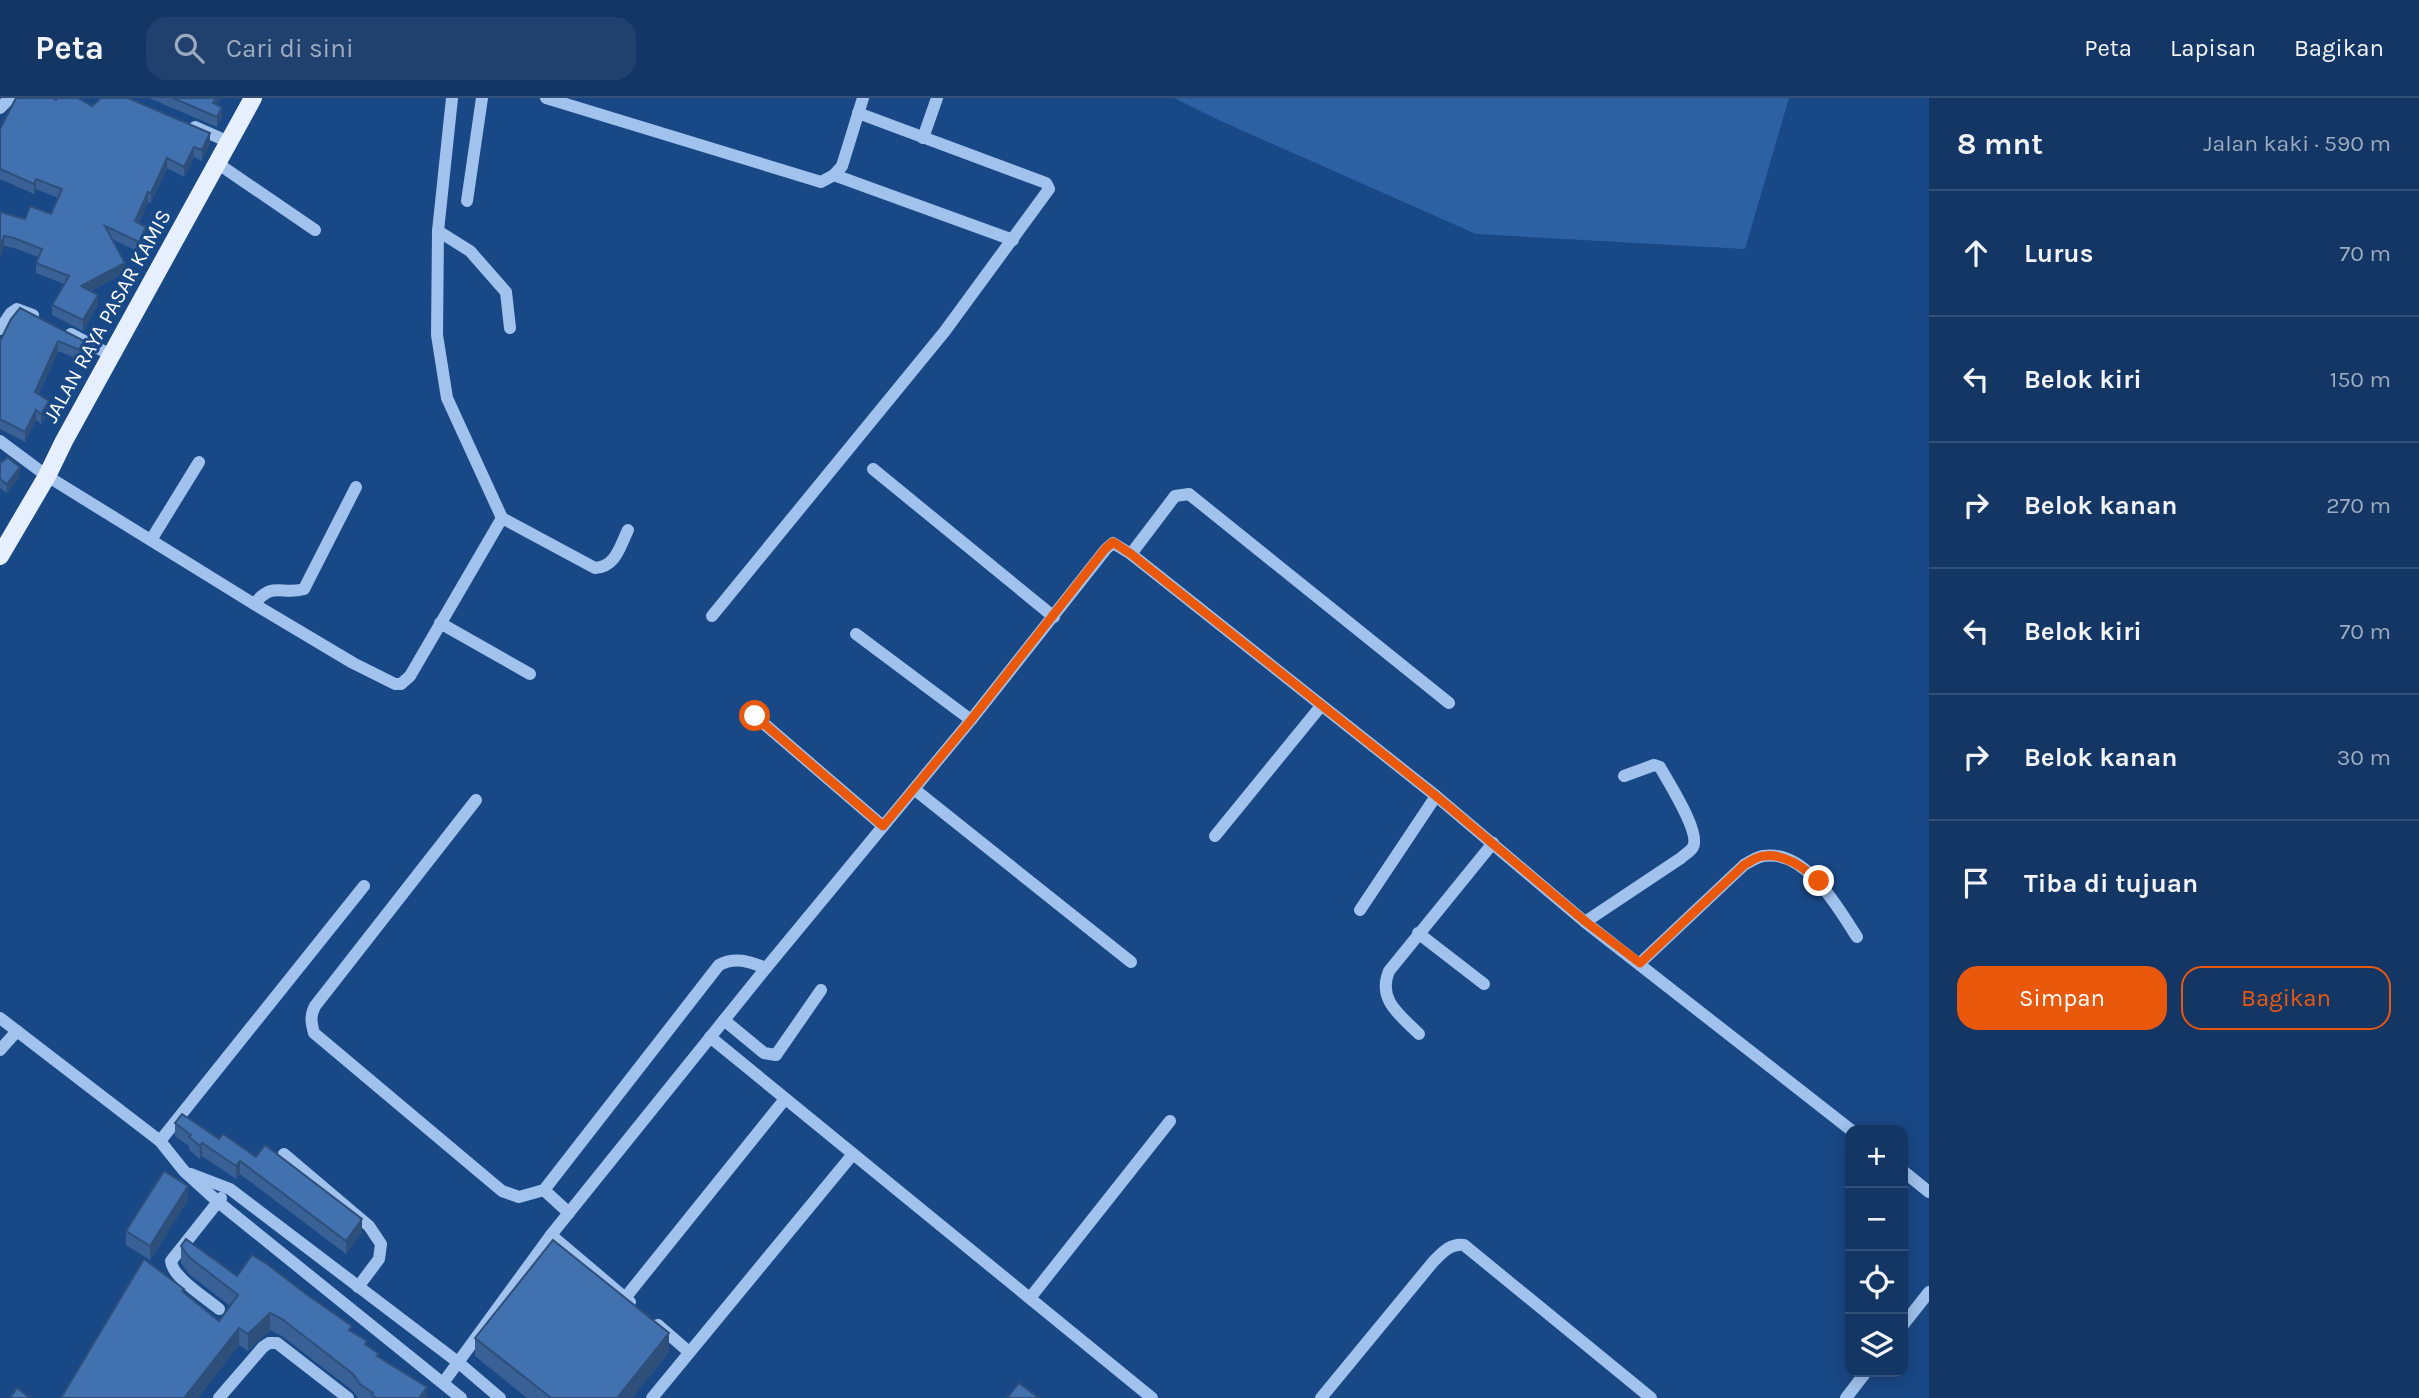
<!DOCTYPE html>
<html lang="id">
<head>
<meta charset="utf-8">
<style>
  :root { --surface:#133664; --page:#20416d; --text:#f1f3f6; --muted:#9dabbf; --line:#325078; --accent:#ea580c }
  body { margin:0; font-family:Karla,sans-serif; background:var(--page); color:var(--text) }
  .controls { position:absolute; right:21px; bottom:21px; display:grid; overflow:hidden; border-radius:14px; box-shadow:0 4px 18px #0003 }
  .controls button { width:63px; height:63px; display:grid; place-items:center; padding:0; border:0; border-bottom:2px solid var(--line); background:var(--surface); color:var(--text); font:35px sans-serif }
  .stop { position:absolute; width:21px; height:21px; margin:-16px; border:5px solid #ea580c; border-radius:50%; background:#fff }
  .stop.end { background:#ea580c; border-color:#fff; box-shadow:0 2px 7px #0008 }
  .list { margin:0; padding:0; list-style:none }
  h2 { display:flex; justify-content:space-between; align-items:center; height:91px; margin:0; padding:0 28px; font-size:30px }
  h2 small { font-size:23px; font-weight:400; color:var(--muted) }
  .list li { display:grid; grid-template-columns:46px 1fr auto; gap:21px; align-items:center; box-sizing:border-box; height:126px; padding:0 28px; border-top:2px solid var(--line) }
  .list b { display:block; font-size:26px; white-space:nowrap }
  .list em { font-size:23px; font-style:normal; color:var(--muted) }
  .actions { display:flex; gap:14px; padding:21px 28px }
  .actions a { flex:1; padding:16px 0; border:2px solid var(--accent); border-radius:21px; text-align:center; font-size:24px; color:var(--accent) }
  .actions .main { background:var(--accent); color:#fff }
  .icon { flex:none; width:38px; height:38px; fill:none; stroke:currentColor; stroke-width:2; stroke-linecap:round; stroke-linejoin:round }
  .map { position:relative; flex:none; width:1929px; height:1300px; overflow:hidden }
  header { display:flex; align-items:center; gap:42px; box-sizing:border-box; height:98px; padding:0 35px; background:var(--surface); border-bottom:2px solid var(--line) }
  header strong { font-size:33px }
  nav { display:flex; gap:38px; margin-inline-start:auto; font-size:24px }
  .search { width:490px; height:63px; background:var(--page); display:flex; align-items:center; gap:18px; box-sizing:border-box; padding:0 24px; border-radius:21px; color:var(--muted); font-size:26px }
  main { display:flex }
  aside { flex:1; background:var(--surface) }
  .map>svg:first-child { display:block }
  .green { fill:#2c61a4 }
  .lines { fill:none; stroke-linecap:round; stroke-linejoin:round }
  .minor { stroke:#a0c2ec; stroke-width:12 }
  .major { stroke:#e5efff; stroke-width:18 }
  .wall { fill:#396196 }
  .shaded-wall { fill:#2e4f7a }
  .building { fill:#4271af; stroke:#2e4f7a; stroke-width:2 }
  .route { stroke:#ea580c; stroke-width:9 }
  .labels { text-anchor:middle; dominant-baseline:central; stroke-width:6; stroke-linejoin:round; paint-order:stroke }
  .street-label { font-size:21px; fill:#fff; stroke:#194886 }
</style>
</head>
<body>
<header>
<strong>Peta</strong>
<div class="search"><svg class="icon" aria-label="search" viewBox="0 0 24 24"><circle cx="10" cy="10" r="6"/><path d="M15 15l6 6"/></svg>Cari di sini</div>
<nav><a>Peta</a><a>Lapisan</a><a>Bagikan</a></nav>
</header>
<main>
<div class="map">
<svg width="1929" height="1300" viewBox="0 0 1929 1300">
  <rect width="100%" height="100%" fill="#194886"/>
  <!-- green -->
  <polygon class="green" points="1174,0 1789,0 1745,151 1476,136 1223,24"/>
  <g class="lines">
    <!-- minor -->
    <g class="minor">
      <path d="M452,0L438,133L437,237L447,300L502,420L595,470C616,469 620,448 628,432"/>
      <polyline points="546,0 821,84 834,77 842,68 863,0"/>
      <polyline points="0,10 10,0"/>
      <polyline points="195,29 229,44"/>
      <polyline points="923,40 937,0"/>
      <polyline points="217,65 315,132"/>
      <polyline points="834,77 1013,142"/>
      <polyline points="467,103 482,0"/>
      <polyline points="438,133 470,153 506,194 510,230"/>
      <polyline points="0,231 11,215 17,211 33,217"/>
      <polyline points="71,236 111,257"/>
      <polyline points="0,343 47,378 254,506 353,565 395,586 401,586 410,578 502,420"/>
      <polyline points="873,371 1054,519"/>
      <polyline points="151,442 199,364"/>
      <polyline points="1131,456 1175,398 1189,396 1449,605"/>
      <path d="M254,506C274,482 281,498 304,491L356,389"/>
      <polyline points="712,518 945,233 1049,91 1046,85 858,15"/>
      <polyline points="440,525 530,576"/>
      <polyline points="856,536 971,622"/>
      <polyline points="755,618 883,728"/>
      <polyline points="914,691 1131,864"/>
      <path d="M476,702L315,908C310,918 311,924 314,935L502,1093L519,1099L544,1092L719,867C735,858 750,864 766,870"/>
      <polyline points="1215,738 1321,608"/>
      <polyline points="1360,812 1436,698"/>
      <path d="M1585,824L1681,760C1684,757 1691,753 1693,749C1701,734 1668,684 1660,669L1654,667L1624,678"/>
      <polyline points="1418,835 1484,886"/>
      <path d="M1640,865L1744,767C1749,764 1757,759 1763,758C1806,751 1838,810 1857,839"/>
      <polyline points="0,920 160,1043 184,1073 217,1103 461,1300"/>
      <polyline points="724,922 764,955 776,957 821,892"/>
      <path d="M1419,936C1400,917 1377,902 1389,873L1493,745"/>
      <polyline points="710,939 1152,1300"/>
      <polyline points="0,952 17,933"/>
      <polyline points="160,1043 364,788"/>
      <polyline points="284,1056 369,1128 381,1146 379,1161 358,1189"/>
      <polyline points="1903,1073 1929,1094"/>
      <polyline points="191,1076 230,1091 459,1265 500,1300"/>
      <polyline points="544,1092 569,1115"/>
      <polyline points="551,1137 630,1204"/>
      <polyline points="625,1200 785,1001"/>
      <polyline points="1030,1200 1170,1023"/>
      <path d="M219,1211C206,1200 172,1179 171,1163L221,1100"/>
      <polyline points="658,1227 689,1254"/>
      <polyline points="1903,1227 1929,1194"/>
      <polyline points="443,1285 551,1137 766,870 971,622 1106,451 1113,445 1131,456 1436,698 1585,824 1851,1032"/>
      <polyline points="219,1300 263,1249 269,1245 277,1245 348,1300"/>
      <polyline points="652,1300 853,1056"/>
      <path d="M1321,1300L1433,1164C1442,1155 1450,1145 1464,1147L1651,1300"/>
      <polyline points="1846,1300 1866,1274"/>
    </g>
    <!-- major -->
    <polyline class="major" points="0,458 47,378 64,343 253,0"/>
  </g>
  <!-- wall -->
  <g class="wall">
    <polygon points="149,0 221,0 217,7 222,19 217,29"/>
    <polygon points="56,2 92,8 210,45 202,63 194,59 184,79 167,70 151,105 148,104 139,125 146,139 139,154 112,141 125,175 91,193 98,207 83,233 52,217 52,207 64,186 36,175 36,165 38,159 14,150 4,148 3,115 25,121 51,116 58,100 36,91 34,96 0,81 0,31"/>
    <polygon points="11,221 84,253 80,262 58,253 39,296 49,313 41,326 36,322 25,344 0,331 0,243"/>
    <polygon points="0,363 20,378 7,395 0,390"/>
    <polygon points="175,1025 219,1041 362,1134 346,1156 240,1076 236,1081 202,1058 200,1061 189,1052 189,1048 175,1038"/>
    <polygon points="188,1102 150,1162 126,1147 126,1133"/>
    <polygon points="181,1148 237,1178 352,1234 379,1259 427,1300 358,1300 353,1293 282,1238 270,1232 248,1253 239,1247 198,1300 61,1300 184,1195 219,1223 230,1208 189,1176 181,1165"/>
    <polygon points="475,1240 669,1254 632,1300 527,1300 475,1258"/>
  </g>
  <!-- shaded-wall -->
  <g class="shaded-wall">
    <polygon points="216,0 221,0 213,15 213,5"/>
    <polygon points="222,9 222,19 217,29 217,19"/>
    <polygon points="210,35 210,45 202,63 202,52"/>
    <polygon points="194,49 194,59 184,79 184,69"/>
    <polygon points="167,60 167,70 151,105 151,95"/>
    <polygon points="36,81 36,91 34,96 34,86"/>
    <polygon points="148,94 148,104 135,134 135,123"/>
    <polygon points="146,129 146,139 139,154 139,144"/>
    <polygon points="4,138 4,148 0,161 0,151"/>
    <polygon points="125,165 125,175 81,198 81,188"/>
    <polygon points="98,197 98,207 83,233 83,222"/>
    <polygon points="58,243 58,253 35,304 35,294"/>
    <polygon points="84,243 84,253 80,262 80,252"/>
    <polygon points="49,303 49,313 41,326 41,316"/>
    <polygon points="36,312 36,322 25,344 25,334"/>
    <polygon points="20,369 20,378 7,395 7,386"/>
    <polygon points="202,1045 202,1058 200,1061 200,1048"/>
    <polygon points="240,1063 240,1076 236,1081 236,1068"/>
    <polygon points="188,1088 188,1102 150,1162 150,1148"/>
    <polygon points="362,1121 362,1134 346,1156 346,1143"/>
    <polygon points="270,1215 270,1232 248,1253 248,1236"/>
    <polygon points="239,1230 239,1247 198,1300 184,1300"/>
    <polygon points="669,1235 669,1254 632,1300 617,1300"/>
    <polygon points="427,1289 427,1300 419,1300"/>
  </g>
  <!-- building -->
  <g class="building">
    <polygon points="16,0 53,0 56,2 57,0 78,0 92,8 101,0 128,0 210,35 202,52 194,49 184,69 167,60 151,95 148,94 135,123 146,129 139,144 105,128 125,165 81,188 98,197 83,222 52,207 69,178 36,165 42,151 14,140 4,138 0,151 0,114 25,121 30,108 51,116 62,91 36,81 34,86 0,71 0,31"/>
    <polygon points="173,0 216,0 213,5 222,9 217,19"/>
    <polygon points="20,210 84,243 80,252 58,243 35,294 49,303 41,316 36,312 25,334 0,321 0,243 11,221"/>
    <polygon points="7,359 20,369 7,386 0,381 0,363 2,364"/>
    <polygon points="182,1016 219,1041 223,1036 256,1059 265,1047 362,1121 346,1143 240,1063 236,1068 202,1045 200,1048 189,1039 191,1037 175,1025"/>
    <polygon points="164,1073 188,1088 150,1148 126,1133"/>
    <polygon points="186,1141 237,1178 252,1157 267,1166 306,1196 352,1228 349,1232 367,1243 365,1246 379,1256 377,1258 427,1289 419,1300 376,1300 372,1297 373,1295 360,1286 353,1276 282,1221 270,1215 248,1236 239,1230 184,1300 61,1300 144,1161 184,1191 182,1193 219,1223 238,1197 189,1159 181,1148"/>
    <polygon points="553,1142 669,1235 617,1300 551,1300 475,1240"/>
    <polygon points="1019,1285 1039,1300 1007,1300"/>
    <polygon points="17,1290 30,1300 10,1300"/>
  </g>
  <g class="lines">
    <!-- route -->
    <path class="route" d="M755,618L883,728L971,622L1105,451L1113,444L1131,456L1436,698L1586,824L1640,865L1744,767C1750,764 1757,758 1764,758C1785,755 1804,770 1819,783"/>
  </g>
  <g class="labels">
    <!-- street labels -->
    <g class="street-label">
      <text transform="translate(107 218) rotate(-61)">JALAN RAYA PASAR KAMIS</text>
    </g>
  </g>
</svg>
<div class="controls">
<button>+</button>
<button>−</button>
<button><svg class="icon" aria-label="locate" viewBox="0 0 24 24"><circle cx="12" cy="12" r="6"/><path d="M12 2v4M12 18v4M2 12h4M18 12h4"/></svg></button>
<button><svg class="icon" aria-label="layers" viewBox="0 0 24 24"><path d="M12 4l9 5-9 5-9-5zM3 14l9 5 9-5"/></svg></button>
</div>
<div class="stop" style="left:755px;top:618px"></div>
<div class="stop end" style="left:1819px;top:783px"></div>
</div>
<aside>
<h2>8 mnt<small>Jalan kaki · 590 m</small></h2>
<ul class="list">
<li><svg class="icon" aria-label="ahead" viewBox="0 0 24 24"><path d="M12 20V5M6 11l6-6 6 6"/></svg><div><b>Lurus</b></div><em>70 m</em></li>
<li><svg class="icon" aria-label="left" viewBox="0 0 24 24"><path d="M17 20v-9H6M10 6l-5 5 5 5"/></svg><div><b>Belok kiri</b></div><em>150 m</em></li>
<li><svg class="icon" aria-label="right" viewBox="0 0 24 24"><path d="M7 20v-9h11M14 6l5 5-5 5"/></svg><div><b>Belok kanan</b></div><em>270 m</em></li>
<li><svg class="icon" aria-label="left" viewBox="0 0 24 24"><path d="M17 20v-9H6M10 6l-5 5 5 5"/></svg><div><b>Belok kiri</b></div><em>70 m</em></li>
<li><svg class="icon" aria-label="right" viewBox="0 0 24 24"><path d="M7 20v-9h11M14 6l5 5-5 5"/></svg><div><b>Belok kanan</b></div><em>30 m</em></li>
<li><svg class="icon" aria-label="arrive" viewBox="0 0 24 24"><path d="M6 21V4h12l-3 4 3 4H6"/></svg><div><b>Tiba di tujuan</b></div></li>
</ul>
<div class="actions"><a class="main">Simpan</a><a>Bagikan</a></div>
</aside>
</main>
</body>
</html>
